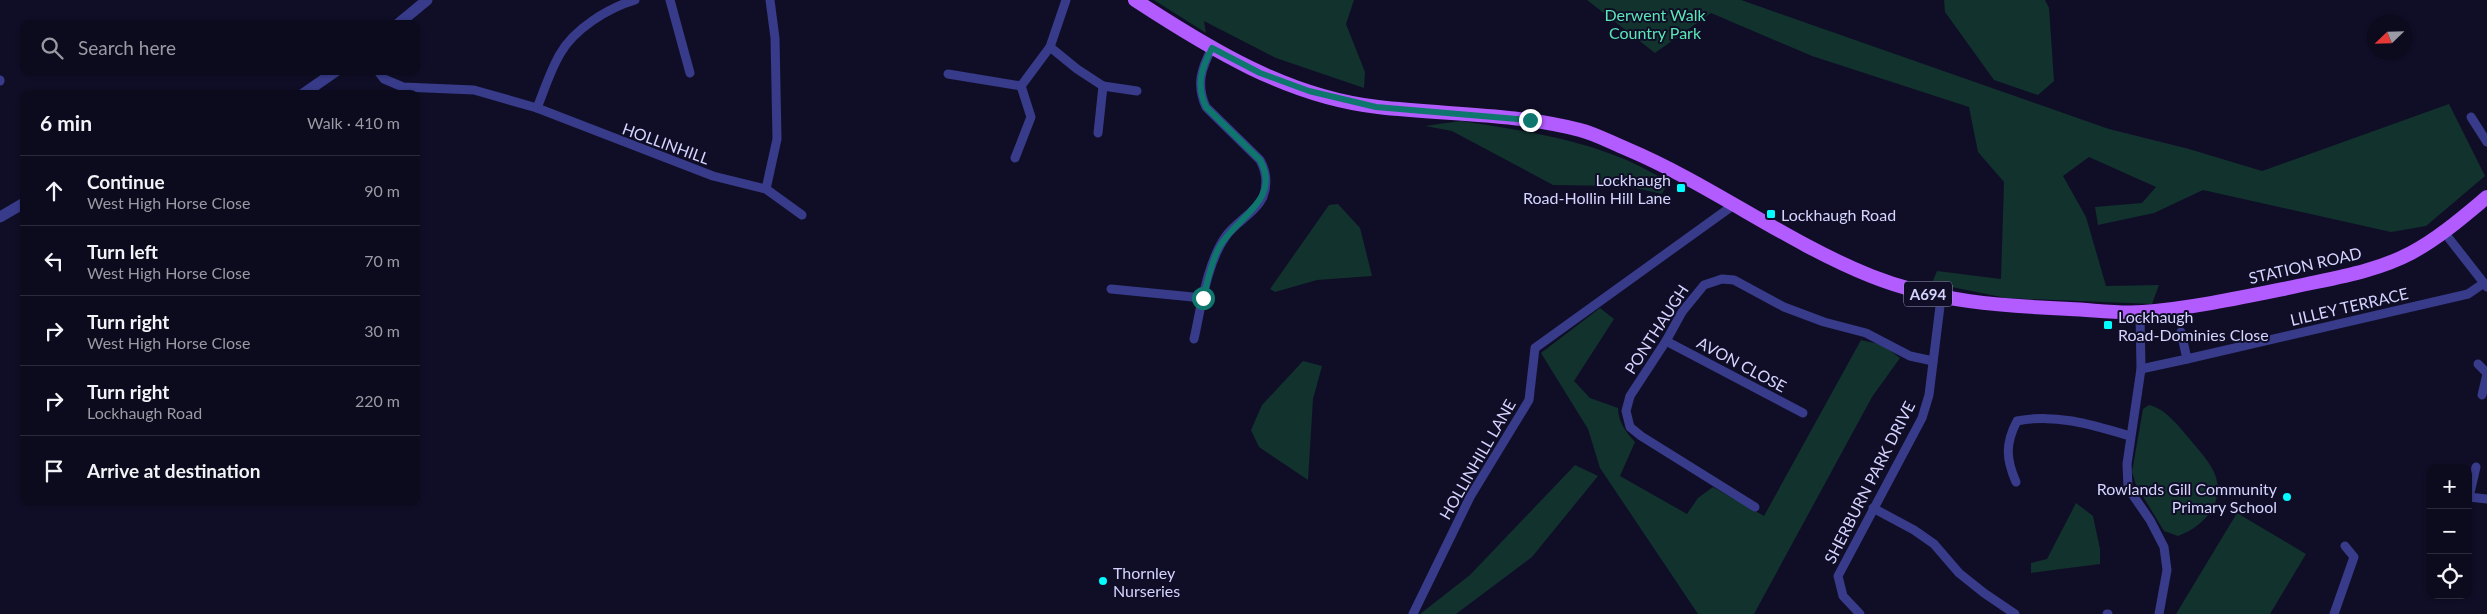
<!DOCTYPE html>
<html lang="en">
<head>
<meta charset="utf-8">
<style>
  :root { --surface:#0c0a1d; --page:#151326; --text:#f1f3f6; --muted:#9a9aa4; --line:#2c2b3b }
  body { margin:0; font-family:Lato,sans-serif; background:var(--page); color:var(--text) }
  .controls { position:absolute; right:15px; bottom:15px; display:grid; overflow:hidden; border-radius:10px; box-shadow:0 1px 4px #0004 }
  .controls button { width:45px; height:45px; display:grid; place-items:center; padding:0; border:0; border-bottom:1px solid var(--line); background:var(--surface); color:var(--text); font:25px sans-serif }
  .compass { position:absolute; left:2367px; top:15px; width:45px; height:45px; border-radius:50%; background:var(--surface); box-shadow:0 1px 4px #0004; rotate:247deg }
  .stop { position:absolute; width:15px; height:15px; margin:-11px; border:4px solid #0f766e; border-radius:50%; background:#fff }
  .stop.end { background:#0f766e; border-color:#fff; box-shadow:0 1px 5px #0008 }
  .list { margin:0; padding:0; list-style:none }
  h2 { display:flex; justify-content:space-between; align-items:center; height:65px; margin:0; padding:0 20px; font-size:21px }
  h2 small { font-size:16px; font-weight:400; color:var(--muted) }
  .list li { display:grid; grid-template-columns:32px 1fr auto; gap:15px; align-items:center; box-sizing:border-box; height:70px; padding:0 20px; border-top:1px solid var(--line) }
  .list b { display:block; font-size:19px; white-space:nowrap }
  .list p { margin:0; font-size:16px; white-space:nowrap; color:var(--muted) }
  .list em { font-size:16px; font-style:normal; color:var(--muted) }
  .icon { flex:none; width:28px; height:28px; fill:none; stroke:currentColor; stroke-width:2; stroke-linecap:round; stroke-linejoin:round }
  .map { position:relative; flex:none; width:2487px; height:614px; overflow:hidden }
  .search { position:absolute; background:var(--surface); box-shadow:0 1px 4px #0004; left:20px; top:20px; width:400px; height:55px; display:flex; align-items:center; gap:12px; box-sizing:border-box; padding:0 18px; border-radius:10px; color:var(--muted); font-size:19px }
  .panel { position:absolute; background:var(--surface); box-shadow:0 1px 4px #0004; left:20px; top:90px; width:400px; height:415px; border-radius:10px }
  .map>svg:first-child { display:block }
  .green { fill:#11322d }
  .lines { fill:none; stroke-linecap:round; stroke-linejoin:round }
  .minor { stroke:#373b89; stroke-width:9 }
  .tertiary { stroke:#373b89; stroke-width:11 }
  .primary { stroke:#b25bff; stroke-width:14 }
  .route { stroke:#0f766e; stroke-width:6 }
  .poi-dot { fill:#00fdff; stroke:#100e27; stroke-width:2 }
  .labels { text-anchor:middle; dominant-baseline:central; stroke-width:4; stroke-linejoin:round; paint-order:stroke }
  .shield { fill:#100e27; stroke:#9a99be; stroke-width:1 }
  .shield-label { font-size:15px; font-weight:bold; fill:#d5d4ff }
  .park-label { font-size:16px; fill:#5ae6b5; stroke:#100e27 }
  .street-label { font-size:16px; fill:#d5d4ff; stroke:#100e27 }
  .poi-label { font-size:16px; fill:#d5d4ff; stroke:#100e27; text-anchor:start }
</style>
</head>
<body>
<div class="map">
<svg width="2487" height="614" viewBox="0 0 2487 614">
  <rect width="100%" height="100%" fill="#100e27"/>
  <!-- green -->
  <g class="green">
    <polygon points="1154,0 1354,0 1346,24 1365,72 1364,88 1276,58 1204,21 1206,33"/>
    <polygon points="1587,0 1741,0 2109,129 2189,149 2262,171 2449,104 2485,176 2426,226 2391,232 2203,190 2154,213 2098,225 2095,207 2142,203 2156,187 2089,157 2063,176 2086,217 2106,286 2159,285 2152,304 2006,298 1932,283 1937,271 2001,279 2004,182 1978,152 1969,107 1812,56 1711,13 1655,53"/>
    <polygon points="1944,0 2045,0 2049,8 2054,81 2038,95 1994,80 1945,12"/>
    <path d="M1461,121C1533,132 1606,142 1668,182L1662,194L1627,186L1553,185L1452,131L1425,126Z"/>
    <polygon points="1338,204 1360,228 1372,276 1317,280 1275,292 1270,289 1329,205"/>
    <path d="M1600,308L1614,319L1574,381L1590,398L1618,408C1618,422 1626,432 1635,442L1620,476L1687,514L1698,498L1713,487L1764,516L1861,340L1883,345L1900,358L1872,397L1754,614H1698L1600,468L1588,429L1541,353Z"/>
    <polygon points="1303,361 1322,366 1313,399 1308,480 1259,447 1251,430 1262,405"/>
    <path d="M2149,405C2164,408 2177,424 2187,436C2196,447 2206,457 2213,470C2228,500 2205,526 2178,536L2164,531L2136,485L2132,472L2143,409Z"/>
    <polygon points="1575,465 1598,476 1532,557 1456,614 1420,614 1470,575"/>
    <polygon points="2076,503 2093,516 2100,549 2100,564 2031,573 2031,563 2047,559"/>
    <polygon points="2237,513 2306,554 2270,614 2176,614"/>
  </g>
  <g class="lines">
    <!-- minor -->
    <g class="minor">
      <polyline points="670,0 690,73"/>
      <polyline points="1066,0 1050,47 1077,69 1103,86 1098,133"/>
      <polyline points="378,71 384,79 403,87 474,90 537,108 713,176 766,189 777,139 775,38 770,0"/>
      <polyline points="948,74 1021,86 1050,47"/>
      <polyline points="0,81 0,80"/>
      <polyline points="1103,86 1137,91"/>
      <path d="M537,108C544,91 550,71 560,54C574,29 608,8 635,0"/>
      <polyline points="2471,117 2487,142"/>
      <polyline points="1015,158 1031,117 1021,86"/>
      <polyline points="766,189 802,215"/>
      <polyline points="2444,232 2487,287"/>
      <polyline points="1111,289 1203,298"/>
      <polyline points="2140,313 2141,369 2127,464 2128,488 2150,520 2164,547 2167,570 2159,614"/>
      <polyline points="2181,332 2187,359 2468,294 2484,283"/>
      <path d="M1194,339C1201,308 1207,262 1226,236C1236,222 1255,213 1263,197C1268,184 1266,171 1260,160L1206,107C1196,85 1201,69 1212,48"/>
      <polyline points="1666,341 1803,413"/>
      <polyline points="2478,364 2487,373"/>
      <polyline points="2141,369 2187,359"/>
      <polyline points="2482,395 2487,374"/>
      <polyline points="2476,467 2469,497 2487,499"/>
      <path d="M2016,482C2006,459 2005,444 2017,421C2055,413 2093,425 2130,436"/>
      <polyline points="1755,507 1641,436 1630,427 1626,411 1630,396 1666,341 1682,312 1704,285 1722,279 1734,280 1784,307 1824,322 1866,333 1910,356 1933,361"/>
      <polyline points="1873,508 1914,530 1934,544 1959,573 1984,593 2015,614"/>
      <polyline points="1413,614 1470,497 1529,400 1535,348 1735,204"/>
      <polyline points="1860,614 1843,596 1838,576 1922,418 1929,395 1941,298"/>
      <polyline points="2107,614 2108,614"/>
      <polyline points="2334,614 2354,557 2345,546"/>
    </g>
    <!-- tertiary -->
    <g class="tertiary">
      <polyline points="398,24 427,0"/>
      <polyline points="303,94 336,71"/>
      <polyline points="0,217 24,203"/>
    </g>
    <!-- primary -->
    <path class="primary" d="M1135,0C1210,49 1288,97 1378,107C1446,115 1514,113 1580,130C1596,134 1612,143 1627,149C1712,185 1786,242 1871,276C1936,302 2002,306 2070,309C2094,310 2119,314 2143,312C2193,308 2244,297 2293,287C2333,278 2375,272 2411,253C2439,238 2463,217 2487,197"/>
  </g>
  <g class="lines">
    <!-- route -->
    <path class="route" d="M1203,298C1208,281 1211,261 1220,246C1236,217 1282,200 1260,160L1206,107C1196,85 1201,69 1212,48L1260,73L1309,91L1376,107L1530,120"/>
  </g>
  <!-- markers -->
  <g class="poi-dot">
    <rect x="1676" y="183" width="10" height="10" rx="2.5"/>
    <rect x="1766" y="209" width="10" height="10" rx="2.5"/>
    <rect x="2103" y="320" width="10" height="10" rx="2.5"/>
    <circle cx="2287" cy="497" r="5"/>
    <circle cx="1103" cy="581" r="5"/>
  </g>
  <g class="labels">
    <!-- shield labels -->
    <rect class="shield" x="1904" y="281.5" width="48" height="25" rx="4"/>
    <g class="shield-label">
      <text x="1928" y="294">A694</text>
    </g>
    <!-- park labels -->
    <g class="park-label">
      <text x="1655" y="14">Derwent Walk<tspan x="1655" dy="18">Country Park</tspan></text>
    </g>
    <!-- street labels -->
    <g class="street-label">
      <text transform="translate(666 143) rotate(20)">HOLLINHILL</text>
      <text transform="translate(2305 265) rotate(-13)">STATION ROAD</text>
      <text transform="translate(2349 306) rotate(-13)">LILLEY TERRACE</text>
      <text transform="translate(1656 329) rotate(-57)">PONTHAUGH</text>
      <text transform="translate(1742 364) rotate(28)">AVON CLOSE</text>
      <text transform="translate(1477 459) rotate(-60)">HOLLINHILL LANE</text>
      <text transform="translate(1869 482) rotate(-63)">SHERBURN PARK DRIVE</text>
    </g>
    <!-- poi labels -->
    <g class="poi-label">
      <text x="1671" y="179" text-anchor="end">Lockhaugh<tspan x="1671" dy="18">Road-Hollin Hill Lane</tspan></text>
      <text x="1781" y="214">Lockhaugh Road</text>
      <text x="2118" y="316">Lockhaugh<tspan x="2118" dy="18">Road-Dominies Close</tspan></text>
      <text x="2277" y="488" text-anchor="end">Rowlands Gill Community<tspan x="2277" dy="18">Primary School</tspan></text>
      <text x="1113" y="572">Thornley<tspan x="1113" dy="18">Nurseries</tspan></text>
    </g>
  </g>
</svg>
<div class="controls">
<button>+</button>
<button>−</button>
<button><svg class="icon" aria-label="locate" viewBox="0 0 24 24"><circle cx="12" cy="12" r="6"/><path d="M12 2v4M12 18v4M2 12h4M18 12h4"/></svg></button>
</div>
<svg class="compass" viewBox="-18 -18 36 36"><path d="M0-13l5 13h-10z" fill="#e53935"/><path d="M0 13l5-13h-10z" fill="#9a9aa4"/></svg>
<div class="stop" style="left:1203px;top:298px"></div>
<div class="stop end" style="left:1530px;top:120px"></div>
<div class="search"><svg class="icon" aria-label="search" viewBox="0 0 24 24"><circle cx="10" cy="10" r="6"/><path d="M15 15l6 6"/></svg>Search here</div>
<section class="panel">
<h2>6 min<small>Walk · 410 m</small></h2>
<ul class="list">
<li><svg class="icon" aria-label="ahead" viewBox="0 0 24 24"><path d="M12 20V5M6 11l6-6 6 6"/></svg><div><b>Continue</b><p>West High Horse Close</p></div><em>90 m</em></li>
<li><svg class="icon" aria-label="left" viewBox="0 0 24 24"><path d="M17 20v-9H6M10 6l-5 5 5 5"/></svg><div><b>Turn left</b><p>West High Horse Close</p></div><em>70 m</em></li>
<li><svg class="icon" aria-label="right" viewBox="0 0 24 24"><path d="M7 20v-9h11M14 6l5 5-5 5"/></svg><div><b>Turn right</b><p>West High Horse Close</p></div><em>30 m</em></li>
<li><svg class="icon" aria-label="right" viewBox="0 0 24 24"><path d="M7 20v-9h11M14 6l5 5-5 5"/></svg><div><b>Turn right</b><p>Lockhaugh Road</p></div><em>220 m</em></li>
<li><svg class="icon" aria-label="arrive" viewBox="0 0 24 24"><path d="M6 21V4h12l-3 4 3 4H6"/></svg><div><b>Arrive at destination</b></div></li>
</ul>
</section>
</div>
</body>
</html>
